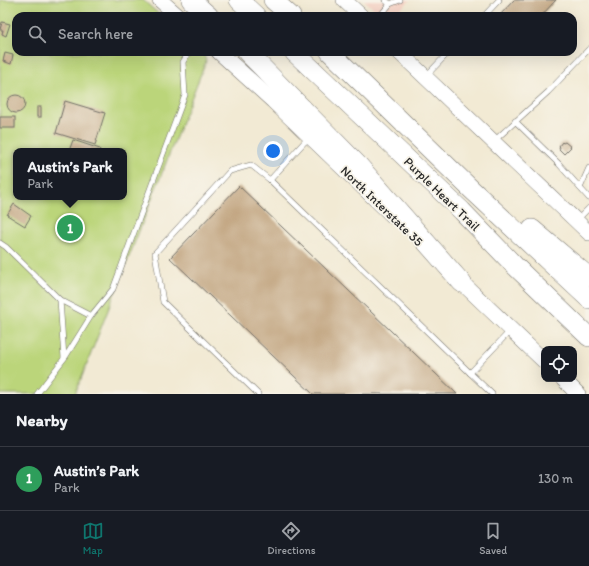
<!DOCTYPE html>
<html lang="en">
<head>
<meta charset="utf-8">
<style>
  :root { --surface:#171b24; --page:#242831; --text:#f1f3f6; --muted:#9ea1a6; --line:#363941; --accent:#0f766e }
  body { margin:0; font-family:Itim,sans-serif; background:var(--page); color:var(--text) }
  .controls { position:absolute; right:12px; bottom:12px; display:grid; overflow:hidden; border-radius:8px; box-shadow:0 4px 16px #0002 }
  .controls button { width:36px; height:36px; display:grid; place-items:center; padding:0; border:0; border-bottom:1px solid var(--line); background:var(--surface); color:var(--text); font:20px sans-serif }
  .you { position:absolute; left:273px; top:151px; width:14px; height:14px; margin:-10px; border:3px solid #fff; border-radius:50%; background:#1a73e8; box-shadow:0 0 0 6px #1a73e833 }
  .badge { display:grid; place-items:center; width:26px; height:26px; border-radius:50%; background:var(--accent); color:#fff; font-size:13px; font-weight:700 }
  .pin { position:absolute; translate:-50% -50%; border:2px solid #fff; box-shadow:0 1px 4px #0006 }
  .popup { position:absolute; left:13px; top:148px; width:114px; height:52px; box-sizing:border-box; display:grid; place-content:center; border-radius:8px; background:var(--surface); filter:drop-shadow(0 1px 3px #0005); font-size:13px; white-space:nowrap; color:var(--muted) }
  .popup b { font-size:15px; color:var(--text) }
  .popup::after { content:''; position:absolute; left:50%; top:100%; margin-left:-8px; border:8px solid transparent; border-top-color:var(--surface) }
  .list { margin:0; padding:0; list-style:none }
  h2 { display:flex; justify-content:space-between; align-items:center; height:52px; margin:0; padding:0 16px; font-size:17px }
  h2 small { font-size:13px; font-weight:400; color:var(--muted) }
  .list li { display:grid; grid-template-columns:26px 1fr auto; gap:12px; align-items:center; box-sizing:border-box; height:64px; padding:0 16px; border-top:1px solid var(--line) }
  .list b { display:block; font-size:15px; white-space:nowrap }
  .list p { margin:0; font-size:13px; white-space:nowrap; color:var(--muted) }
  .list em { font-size:13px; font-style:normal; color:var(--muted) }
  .icon { flex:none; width:22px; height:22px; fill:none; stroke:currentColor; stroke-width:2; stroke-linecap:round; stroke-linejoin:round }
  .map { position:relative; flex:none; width:589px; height:394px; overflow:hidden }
  .search { position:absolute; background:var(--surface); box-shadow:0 4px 16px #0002; left:12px; right:12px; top:12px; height:44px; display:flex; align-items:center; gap:10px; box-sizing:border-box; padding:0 14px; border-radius:12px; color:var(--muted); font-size:15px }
  .sheet { height:116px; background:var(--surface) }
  nav { display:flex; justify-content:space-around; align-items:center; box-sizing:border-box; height:56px; border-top:1px solid var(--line); background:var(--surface); font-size:11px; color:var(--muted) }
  nav a { display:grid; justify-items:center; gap:2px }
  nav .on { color:var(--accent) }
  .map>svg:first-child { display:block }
  .built { fill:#f6d2c4 }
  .green { fill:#bbd57a; stroke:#738052; fill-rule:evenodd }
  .building { fill:#bfa17c }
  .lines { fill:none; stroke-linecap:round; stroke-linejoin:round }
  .lane-casing { stroke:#716e66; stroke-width:6 }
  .secondary-casing { stroke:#716e66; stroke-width:16 }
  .highway-casing { stroke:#716e66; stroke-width:20 }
  .lane { stroke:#fff; stroke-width:5 }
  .secondary { stroke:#fff; stroke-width:15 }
  .highway { stroke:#fff; stroke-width:19 }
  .labels { text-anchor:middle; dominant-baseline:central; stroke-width:3.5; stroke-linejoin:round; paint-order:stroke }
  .street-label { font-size:13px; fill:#2b2b2b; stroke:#f7f3e8 }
</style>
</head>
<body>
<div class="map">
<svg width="589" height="394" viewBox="0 0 589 394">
  <rect width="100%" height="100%" fill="#f7f3e8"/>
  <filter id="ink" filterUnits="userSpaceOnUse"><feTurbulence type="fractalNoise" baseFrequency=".025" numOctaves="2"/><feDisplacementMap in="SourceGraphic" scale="8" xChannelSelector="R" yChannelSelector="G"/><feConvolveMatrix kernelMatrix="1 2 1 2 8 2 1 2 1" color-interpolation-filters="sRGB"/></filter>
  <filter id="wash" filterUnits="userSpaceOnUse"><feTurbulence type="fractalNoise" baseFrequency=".012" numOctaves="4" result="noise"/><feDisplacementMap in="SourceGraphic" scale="16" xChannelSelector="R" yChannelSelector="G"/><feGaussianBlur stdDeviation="0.9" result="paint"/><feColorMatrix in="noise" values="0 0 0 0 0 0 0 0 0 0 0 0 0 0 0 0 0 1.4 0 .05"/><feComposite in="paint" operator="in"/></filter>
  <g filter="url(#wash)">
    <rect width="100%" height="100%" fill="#f2ead4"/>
    <!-- built -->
    <polygon class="built" points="364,0 410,0 394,16 382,16"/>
    <!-- green -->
    <path class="green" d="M0,0H143L161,16H16V52H203L206,61L75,394H0ZM16,151H124V197H16Z"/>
    <g id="blocks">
      <!-- building -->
      <g class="building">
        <polygon points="514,0 556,0 541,16 501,16 500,15"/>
        <polygon points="2,22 10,24 6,36 2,34 3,30 0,30"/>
        <polygon points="5,53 13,55 11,64 3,61"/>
        <circle cx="16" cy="104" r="9"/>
        <polygon points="65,101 105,113 95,145 56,133"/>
        <rect x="37" y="107" width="4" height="10"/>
        <rect x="0" y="117" width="15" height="11"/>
        <polygon points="73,140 100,149 99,151 69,151"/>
        <polygon points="562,142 563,143 565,142 571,147 564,154 559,149 560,147 559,146"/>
        <polygon points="239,186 457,394 313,394 170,258"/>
        <polygon points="14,204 31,216 25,226 7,215"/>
      </g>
    </g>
  </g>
  <g filter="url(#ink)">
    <use href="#blocks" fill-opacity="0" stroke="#716e66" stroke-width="1"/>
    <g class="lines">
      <defs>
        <g id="lane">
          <polyline points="385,0 390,4"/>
          <polyline points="380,16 390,4 400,0"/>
          <polyline points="484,16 499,0"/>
          <polyline points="426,76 449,52"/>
          <polyline points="515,121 559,164 580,188"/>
          <polyline points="494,141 548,92 589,49"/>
          <polyline points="589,168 580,188 589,198"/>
          <polyline points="270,180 309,137"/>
          <polyline points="577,220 589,208"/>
          <polyline points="0,243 6,247 60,300 91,316 113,289 185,95 183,62 189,52"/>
          <polyline points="60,300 64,358"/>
          <polyline points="470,373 511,330"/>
          <polyline points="37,394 66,356 91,316"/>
          <polyline points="258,394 163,302 155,253 230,171 251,165 270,180 492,394"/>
        </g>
        <g id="secondary">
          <polyline points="160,0 178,16"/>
          <polyline points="344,0 361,16"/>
          <polyline points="219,52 273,101 393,216"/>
          <polyline points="399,52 589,233"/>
          <polyline points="455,276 544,361"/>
          <polyline points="563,379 578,394"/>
        </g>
        <g id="highway">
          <polyline points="191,0 209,16"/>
          <polyline points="239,0 256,16"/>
          <polyline points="273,0 291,16"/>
          <polyline points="247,52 360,167 462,283"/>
          <polyline points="294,52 462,211 515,266 589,337"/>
          <polyline points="330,52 471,189 589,299"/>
          <polyline points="532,229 589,277"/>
        </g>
      </defs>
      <!-- lane casing -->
      <use href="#lane" class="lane-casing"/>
      <!-- secondary casing -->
      <use href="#secondary" class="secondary-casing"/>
      <!-- highway casing -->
      <use href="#highway" class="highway-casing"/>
      <!-- lane -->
      <use href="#lane" class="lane"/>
      <!-- secondary -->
      <use href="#secondary" class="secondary"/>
      <!-- highway -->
      <use href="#highway" class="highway"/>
    </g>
  </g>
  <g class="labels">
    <!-- street labels -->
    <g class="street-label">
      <text transform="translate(442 194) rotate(44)">Purple Heart Trail</text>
      <text transform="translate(382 206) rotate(44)">North Interstate 35</text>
    </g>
  </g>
</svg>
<div class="controls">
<button><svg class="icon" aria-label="locate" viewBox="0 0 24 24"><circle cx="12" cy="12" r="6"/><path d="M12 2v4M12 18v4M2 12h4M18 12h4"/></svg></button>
</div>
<div class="you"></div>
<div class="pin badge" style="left:70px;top:228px;background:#2e9e5b">1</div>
<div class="popup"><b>Austin’s Park</b>Park</div>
<div class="search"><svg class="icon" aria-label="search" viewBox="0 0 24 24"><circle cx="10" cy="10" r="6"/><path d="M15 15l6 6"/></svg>Search here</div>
</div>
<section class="sheet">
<h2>Nearby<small></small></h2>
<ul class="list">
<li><span class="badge" style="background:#2e9e5b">1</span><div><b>Austin’s Park</b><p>Park</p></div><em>130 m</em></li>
</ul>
</section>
<nav>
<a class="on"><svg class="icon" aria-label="map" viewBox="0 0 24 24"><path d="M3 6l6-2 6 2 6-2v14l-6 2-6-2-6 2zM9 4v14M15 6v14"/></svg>Map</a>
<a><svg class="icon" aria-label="directions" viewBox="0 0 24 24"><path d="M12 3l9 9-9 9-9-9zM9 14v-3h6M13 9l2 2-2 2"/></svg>Directions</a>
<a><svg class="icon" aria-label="saved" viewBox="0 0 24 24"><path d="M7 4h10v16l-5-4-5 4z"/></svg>Saved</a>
</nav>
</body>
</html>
